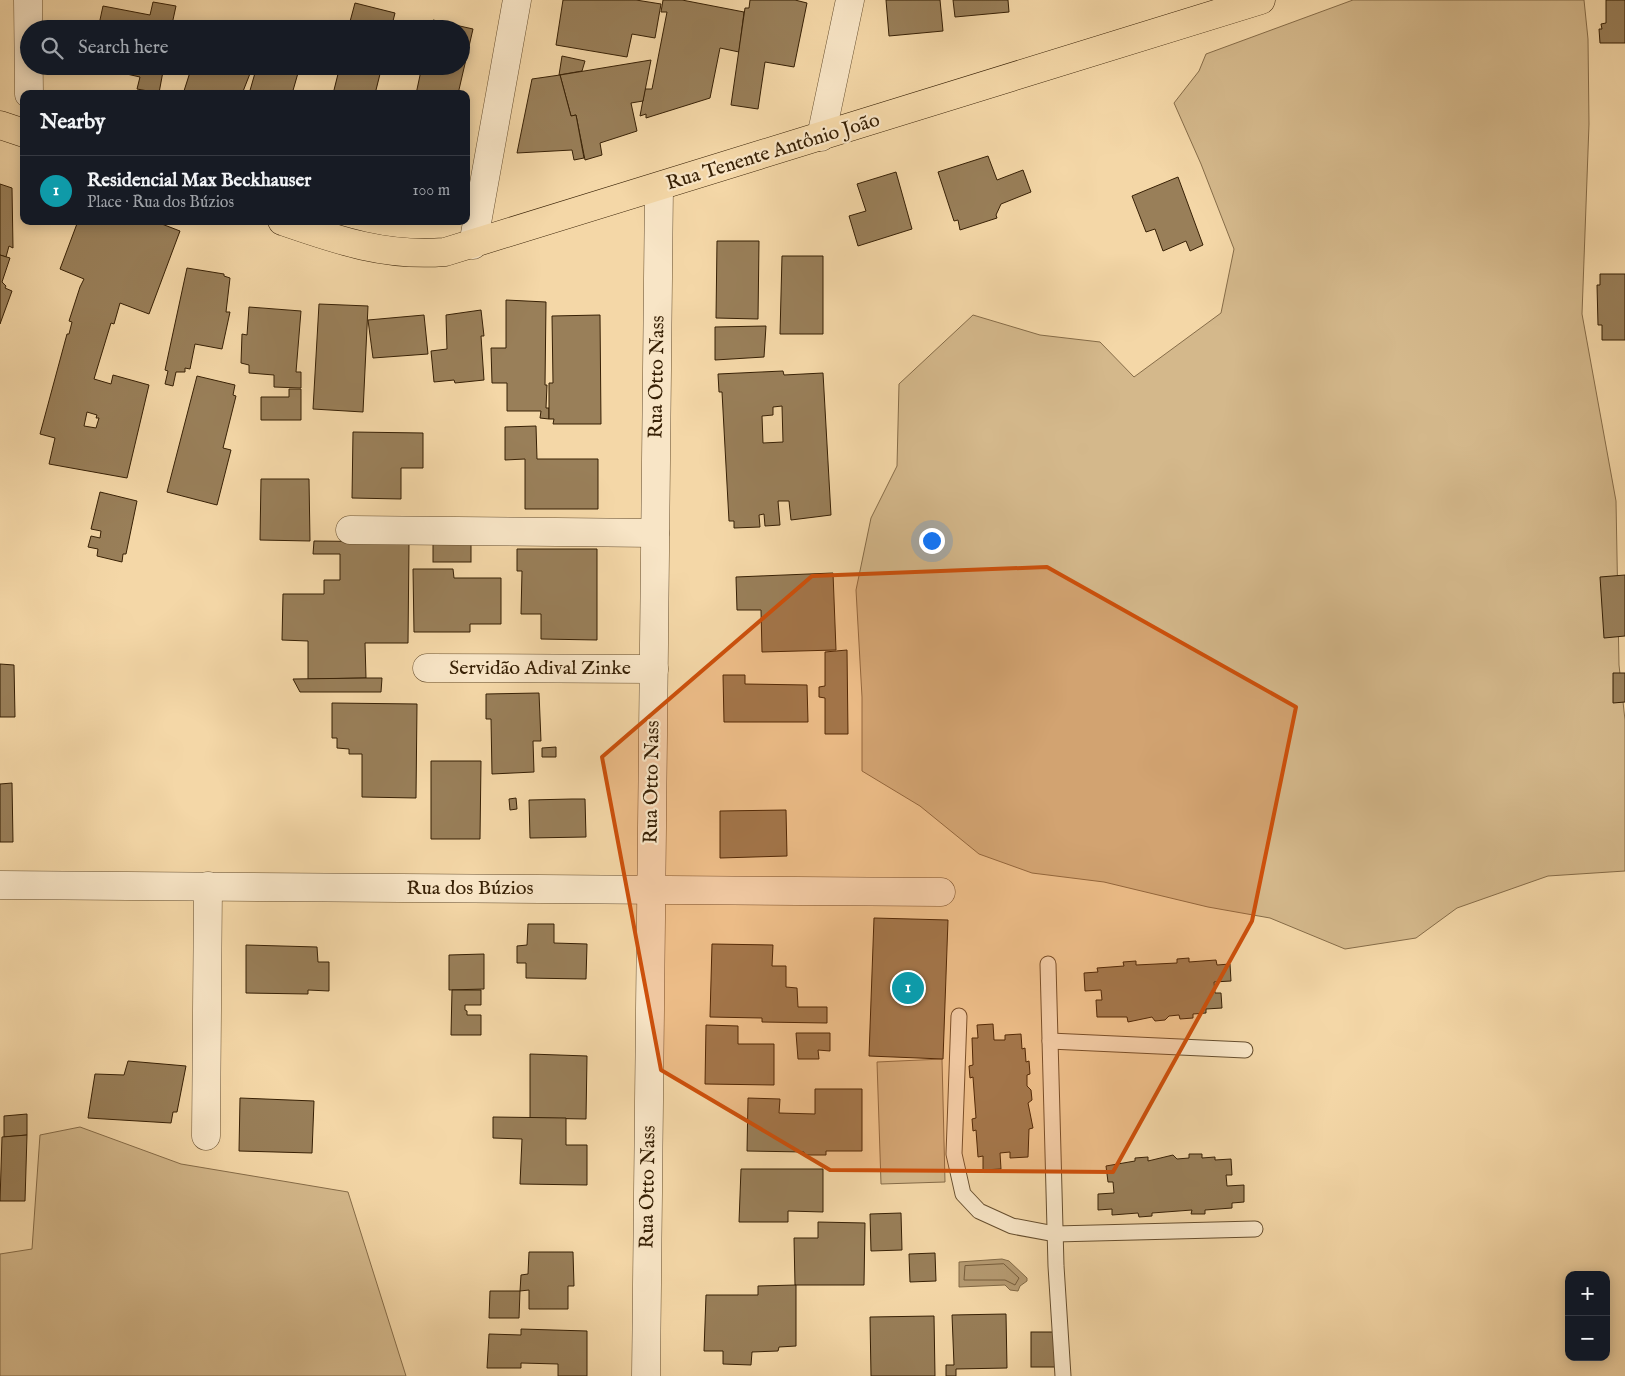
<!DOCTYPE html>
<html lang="en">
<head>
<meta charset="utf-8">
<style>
  :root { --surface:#171b24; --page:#20242c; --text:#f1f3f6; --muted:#9ea1a6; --line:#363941; --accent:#d93025 }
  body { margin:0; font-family:"IM FELL English",serif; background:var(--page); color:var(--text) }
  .controls { position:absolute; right:15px; bottom:15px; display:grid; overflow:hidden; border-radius:10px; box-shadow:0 2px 12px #0003 }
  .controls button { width:45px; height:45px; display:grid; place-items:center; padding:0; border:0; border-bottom:1px solid var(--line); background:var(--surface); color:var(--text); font:25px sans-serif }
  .you { position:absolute; left:931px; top:540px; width:18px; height:18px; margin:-12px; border:4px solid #fff; border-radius:50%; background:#1a73e8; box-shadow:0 0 0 8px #1a73e833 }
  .badge { display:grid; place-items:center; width:32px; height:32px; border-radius:50%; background:var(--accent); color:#fff; font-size:16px; font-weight:700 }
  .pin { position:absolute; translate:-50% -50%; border:2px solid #fff; box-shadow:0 1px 5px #0006 }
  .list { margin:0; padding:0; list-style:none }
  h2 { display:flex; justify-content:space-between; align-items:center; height:65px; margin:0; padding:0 20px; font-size:21px }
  h2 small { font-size:16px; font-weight:400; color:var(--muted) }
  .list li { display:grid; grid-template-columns:32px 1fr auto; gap:15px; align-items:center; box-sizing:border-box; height:70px; padding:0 20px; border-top:1px solid var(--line) }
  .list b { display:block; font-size:19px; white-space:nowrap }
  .list p { margin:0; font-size:16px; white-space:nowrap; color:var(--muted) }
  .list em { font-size:16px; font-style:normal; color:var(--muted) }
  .icon { flex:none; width:28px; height:28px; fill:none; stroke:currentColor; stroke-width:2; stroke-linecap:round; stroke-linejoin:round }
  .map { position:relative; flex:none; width:1625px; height:1376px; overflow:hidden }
  .search { position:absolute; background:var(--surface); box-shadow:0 2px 12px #0003; left:20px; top:20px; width:450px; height:55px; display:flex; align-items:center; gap:12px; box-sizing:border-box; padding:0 18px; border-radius:28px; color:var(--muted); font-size:19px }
  .panel { position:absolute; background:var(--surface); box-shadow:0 2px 12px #0003; left:20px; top:90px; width:450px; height:135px; border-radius:10px }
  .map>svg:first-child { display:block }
  .green { fill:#d4b88b; stroke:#866c48 }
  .water { fill:#b49970; stroke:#826945 }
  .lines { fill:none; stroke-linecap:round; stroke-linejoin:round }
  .shore { stroke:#765c3a; stroke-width:1 }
  .building { fill:#997f59; stroke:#372005; fill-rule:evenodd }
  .service-casing { stroke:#664e2e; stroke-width:17 }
  .minor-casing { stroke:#664e2e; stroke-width:29 }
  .primary-casing { stroke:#372005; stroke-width:29 }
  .service { stroke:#f8e5c6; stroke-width:15 }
  .minor { stroke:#f8e5c6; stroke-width:28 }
  .primary { stroke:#f4d7a7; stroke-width:28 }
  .marked { fill:#cd500b; fill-opacity:0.2; stroke:#cd500b; stroke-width:4; stroke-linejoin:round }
  .labels { text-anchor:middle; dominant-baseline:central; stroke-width:4.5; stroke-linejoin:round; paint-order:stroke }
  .street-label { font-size:20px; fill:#372005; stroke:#f8e5c6 }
</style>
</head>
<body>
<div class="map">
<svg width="1625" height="1376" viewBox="0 0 1625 1376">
  <rect width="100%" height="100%" fill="#f4d7a7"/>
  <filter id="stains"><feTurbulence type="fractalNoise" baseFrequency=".004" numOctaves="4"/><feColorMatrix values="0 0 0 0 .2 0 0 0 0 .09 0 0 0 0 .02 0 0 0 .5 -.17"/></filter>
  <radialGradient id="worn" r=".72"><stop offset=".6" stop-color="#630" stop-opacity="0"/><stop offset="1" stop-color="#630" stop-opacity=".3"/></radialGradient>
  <!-- green -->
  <g class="green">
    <polygon points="1353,0 1584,0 1588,39 1589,124 1582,314 1616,501 1619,665 1625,720 1625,871 1548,876 1457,908 1416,938 1345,949 1270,918 1208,907 1104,882 1032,873 979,854 920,806 862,771 862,697 856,590 871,518 897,466 899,384 973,315 1040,335 1100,342 1134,377 1221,313 1234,249 1201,164 1174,103 1199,71 1206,54"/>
    <polygon points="942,1059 945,1182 881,1184 877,1062"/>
    <polygon points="80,1127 181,1164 348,1192 406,1376 0,1376 0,1254 32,1249 40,1135"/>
  </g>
  <!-- water -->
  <polygon class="water" points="1002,1259 1009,1261 1027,1278 1027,1281 1020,1286 1018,1291 1010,1290 1005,1285 959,1287 959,1262"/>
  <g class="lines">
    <!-- shore -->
    <polygon class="shore" points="1004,1264 1019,1278 1015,1285 1005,1280 964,1280 965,1266"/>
  </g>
  <!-- building -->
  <g class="building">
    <polygon points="563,0 636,0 661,4 655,38 632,34 627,57 556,45"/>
    <polygon points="663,0 682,0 744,12 739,52 720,48 710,98 646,118 646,114 640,116 645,89 652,89 667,12 661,12"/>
    <polygon points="750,0 795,0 807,3 794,67 765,62 758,109 731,105 745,8 749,8"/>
    <polygon points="886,0 940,0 943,31 889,36"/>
    <polygon points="953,0 1008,0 1009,12 955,17"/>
    <polygon points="1606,0 1625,0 1625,43 1600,43 1599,29 1602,29 1601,24 1606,23"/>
    <polygon points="153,2 176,6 171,29 98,29 103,6 150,15"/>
    <polygon points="355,3 395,13 391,29 348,29"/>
    <polygon points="433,20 473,29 458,94 416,94 422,66 461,66 461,29 431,29"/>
    <polygon points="562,56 585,61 582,71 559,75"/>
    <polygon points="651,60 643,101 631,103 637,131 600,143 602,155 585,160 576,115 571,116 560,75"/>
    <polygon points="91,66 164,66 159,93 137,89 140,77"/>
    <polygon points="192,66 239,66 251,71 242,94 183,94"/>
    <polygon points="257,66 300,66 292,94 249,94"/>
    <polygon points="340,66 382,66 375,94 333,94"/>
    <polygon points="560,75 571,116 576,115 584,158 574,160 572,150 517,153 532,79"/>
    <polygon points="988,156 997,180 1023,170 1031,192 1001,204 996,215 997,218 960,230 958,220 954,221 938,172"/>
    <polygon points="896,172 912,229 858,246 849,216 866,211 857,184"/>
    <polygon points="1178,177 1203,245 1190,251 1186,241 1163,251 1155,229 1146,232 1132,196"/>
    <polygon points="0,184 12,188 13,248 9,246 6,257 0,255"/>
    <path d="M154,221L180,231L149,314L120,303L114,324L111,323L94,379L111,384L113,375L149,385L127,478L49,464L55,438L40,434L67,334H69L72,322L69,321L80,287L84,279L60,269L78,221ZM87,412L97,415L96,418H99L96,428L84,426Z"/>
    <polygon points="717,241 759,241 758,319 716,318"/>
    <polygon points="0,255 10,258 2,282 6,286 5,288 12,291 0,324"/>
    <polygon points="782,256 823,256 823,334 780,334"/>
    <polygon points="187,268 224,274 224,276 230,278 226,312 230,312 222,349 195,344 190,369 185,368 185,372 176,372 173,386 165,384 168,371 165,370"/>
    <polygon points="1600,274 1625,274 1625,340 1602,340 1602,325 1598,325 1597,285 1600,285"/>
    <polygon points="506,300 546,302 545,385 547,385 546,408 549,408 549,419 540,418 541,411 507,411 507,383 492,383 491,348 506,348"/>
    <polygon points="319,304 368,306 363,412 313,409"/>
    <polygon points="249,307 301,311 296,372 301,372 301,388 274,387 274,375 249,373 249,365 241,363 242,334 247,335"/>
    <polygon points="481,310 484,336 481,336 484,380 455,383 454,380 434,382 431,351 447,349 446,315"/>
    <polygon points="424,315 428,354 373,358 368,320"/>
    <polygon points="600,315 601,424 553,424 554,419 549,419 549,383 553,383 552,316"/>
    <polygon points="766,326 764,357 715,360 715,327"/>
    <path d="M783,371L784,375L823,373L831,515L791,520L789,501H778L780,525L765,526L764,514L759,515L760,527L734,528V521H729L722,392H719L718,374ZM782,406L783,442L763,443L762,416L773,415V407Z"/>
    <polygon points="197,376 235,385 233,395 236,396 223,448 231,450 217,505 167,492"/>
    <polygon points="289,389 301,389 301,420 261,420 261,397 289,397"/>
    <polygon points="536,426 537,459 598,459 598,509 525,509 525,459 505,460 505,427"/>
    <polygon points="353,432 423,433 423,468 401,468 401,499 352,498"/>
    <polygon points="261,479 309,479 310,541 260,540"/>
    <polygon points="100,492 137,501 126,554 123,554 122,562 97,556 98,549 88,547 91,536 100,538 101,531 91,529"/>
    <polygon points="314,541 409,542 408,643 365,643 366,678 308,679 308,641 282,640 283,594 324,594 324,580 340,580 340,554 313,554"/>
    <rect x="433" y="542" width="38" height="20"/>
    <polygon points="517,549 597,549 597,640 541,639 541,614 521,614 522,571 517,571"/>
    <polygon points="413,569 453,569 454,578 501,578 501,624 470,624 470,632 414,632"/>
    <polygon points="833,573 836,650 762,652 761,610 737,610 736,577"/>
    <polygon points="1625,575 1625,636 1604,638 1600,577"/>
    <polygon points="847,650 848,734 825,734 825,698 819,697 819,687 825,686 825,652"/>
    <polygon points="0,664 14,665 15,717 0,717"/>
    <polygon points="1613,673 1625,673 1625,702 1613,703"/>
    <polygon points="723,675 745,675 745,684 807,685 808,722 724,722"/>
    <polygon points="366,678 382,678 381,692 300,692 293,679"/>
    <polygon points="539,693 541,741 533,741 534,772 492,774 491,719 486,719 486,694"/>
    <polygon points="332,703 417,704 416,798 362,797 362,754 349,754 349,749 337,748 337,738 332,738"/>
    <polygon points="556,747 556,757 542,757 542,748"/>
    <polygon points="431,761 481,761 480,839 431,839"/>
    <polygon points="12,783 13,842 0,842 0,784"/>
    <polygon points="516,798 517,809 510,810 509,799"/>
    <polygon points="572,799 585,799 586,837 530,838 529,800"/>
    <polygon points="786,810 787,856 720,858 720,811"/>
    <polygon points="874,918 948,920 943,1059 869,1056"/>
    <polygon points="528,924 554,924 554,943 587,944 586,979 526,978 526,963 517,963 517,946 527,945"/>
    <polygon points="712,944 773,945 772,966 786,966 786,987 797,988 798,1007 827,1007 827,1023 762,1022 762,1018 710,1017"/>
    <polygon points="246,945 317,947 318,962 329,962 329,991 308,990 308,994 246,993"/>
    <polygon points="484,954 484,989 449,990 449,955"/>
    <polygon points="1189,958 1189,962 1216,960 1217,965 1230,964 1231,981 1214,982 1215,993 1221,993 1222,1008 1206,1009 1206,1013 1193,1014 1193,1018 1180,1019 1179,1015 1169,1016 1165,1020 1155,1021 1152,1017 1128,1022 1127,1017 1097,1017 1096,1000 1102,1000 1101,990 1085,991 1084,973 1098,972 1097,968 1124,966 1123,962 1136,961 1136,965 1177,963 1177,959"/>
    <polygon points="452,990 481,990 481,1005 465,1005 465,1010 467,1011 467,1015 481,1015 481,1035 451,1035"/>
    <polygon points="993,1024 994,1040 1005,1040 1005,1035 1021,1034 1022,1049 1025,1048 1026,1062 1029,1061 1030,1074 1027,1075 1027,1086 1031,1090 1032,1100 1028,1103 1033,1128 1029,1129 1028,1157 1010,1158 1010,1152 1000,1153 1001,1169 983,1170 983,1156 978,1157 976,1130 973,1131 972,1119 976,1118 973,1077 970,1078 969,1066 973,1065 972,1038 978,1038 977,1025"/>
    <polygon points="706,1025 738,1026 738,1044 774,1044 774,1085 705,1084"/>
    <polygon points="796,1033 830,1033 830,1051 818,1050 819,1059 798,1059"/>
    <polygon points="530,1054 587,1056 586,1119 530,1118"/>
    <polygon points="128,1061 186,1066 177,1112 173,1112 171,1123 88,1118 95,1074 124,1075"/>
    <polygon points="815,1089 862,1089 862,1151 826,1151 826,1155 804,1155 804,1152 747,1151 748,1098 780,1099 779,1113 815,1114"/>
    <polygon points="240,1098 314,1101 312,1153 239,1151"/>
    <polygon points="27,1114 27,1135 4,1137 4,1116"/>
    <polygon points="493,1117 566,1118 566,1145 587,1145 587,1185 520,1184 522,1139 493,1138"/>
    <polygon points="27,1135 25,1201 0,1201 2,1137"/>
    <polygon points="1189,1154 1202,1154 1202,1158 1215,1157 1215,1160 1231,1159 1232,1175 1226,1175 1227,1186 1244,1185 1244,1202 1232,1203 1232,1208 1205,1210 1205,1214 1191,1214 1192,1210 1152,1213 1152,1216 1139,1217 1138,1213 1112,1215 1112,1209 1098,1210 1098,1194 1114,1193 1113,1182 1108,1182 1106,1166 1135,1161 1135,1158 1148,1157 1148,1161 1173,1155 1177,1159 1189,1158"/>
    <polygon points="741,1169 823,1169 823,1212 788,1211 788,1222 739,1222"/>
    <polygon points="901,1213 902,1250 871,1251 870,1214"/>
    <polygon points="818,1222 865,1223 864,1285 795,1285 794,1238 818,1238"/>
    <polygon points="529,1252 573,1252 574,1286 568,1286 568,1309 529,1309 529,1290 520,1291 521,1275 528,1274"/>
    <polygon points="935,1253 936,1281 910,1282 909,1254"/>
    <polygon points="796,1285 796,1346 779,1347 778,1351 752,1352 751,1365 723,1364 723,1351 704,1351 706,1295 758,1295 758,1286"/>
    <polygon points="490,1291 520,1291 519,1318 489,1318"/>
    <polygon points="1006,1314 1007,1368 956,1369 956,1376 946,1376 946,1365 954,1365 952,1315"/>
    <polygon points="934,1316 935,1376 871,1376 870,1317"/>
    <polygon points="521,1329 587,1331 587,1376 558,1376 558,1364 521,1363 521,1368 487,1368 489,1334 521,1335"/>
    <rect x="1031" y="1332" width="25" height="35"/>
  </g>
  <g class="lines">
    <defs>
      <g id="service">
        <polyline points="1048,964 1056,1266 1063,1376"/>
        <polyline points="959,1016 954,1154 963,1194 979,1211 1012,1226 1055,1234 1255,1229"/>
        <polyline points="1050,1041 1245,1050"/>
      </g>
      <g id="minor">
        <polyline points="28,0 29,94"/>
        <polyline points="821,137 850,0"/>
        <polyline points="473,245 517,0"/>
        <polyline points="350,530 655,533"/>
        <polyline points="427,668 654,669"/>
        <polyline points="0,885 941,892"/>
        <polyline points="206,1136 208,886"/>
        <polyline points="646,1376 659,187"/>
      </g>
      <g id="primary">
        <polyline points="0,125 24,133"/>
        <path d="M282,221C337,240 385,257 445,252L1261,0"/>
      </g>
    </defs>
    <!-- service casing -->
    <use href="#service" class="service-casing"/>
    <!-- minor casing -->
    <use href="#minor" class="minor-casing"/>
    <!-- primary casing -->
    <use href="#primary" class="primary-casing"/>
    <!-- service -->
    <use href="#service" class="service"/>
    <!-- minor -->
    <use href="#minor" class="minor"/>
    <!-- primary -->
    <use href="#primary" class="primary"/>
  </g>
  <!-- marked area -->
  <path class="marked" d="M1047,567L1296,707L1252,921L1113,1172L830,1170L661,1070L602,757L812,576Z"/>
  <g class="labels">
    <!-- street labels -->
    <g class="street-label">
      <text transform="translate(773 152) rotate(-17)">Rua Tenente Antônio João</text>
      <text transform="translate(657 377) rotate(-89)">Rua Otto Nass</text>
      <text x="540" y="668">Servidão Adival Zinke</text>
      <text transform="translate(652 782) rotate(-89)">Rua Otto Nass</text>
      <text x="470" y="888">Rua dos Búzios</text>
      <text transform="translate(648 1187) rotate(-89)">Rua Otto Nass</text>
    </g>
  </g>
  <rect width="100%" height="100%" filter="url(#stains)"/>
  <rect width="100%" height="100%" fill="url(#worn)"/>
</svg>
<div class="controls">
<button>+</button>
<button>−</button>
</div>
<div class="you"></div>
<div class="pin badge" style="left:908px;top:988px;background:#0f9aa8">1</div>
<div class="search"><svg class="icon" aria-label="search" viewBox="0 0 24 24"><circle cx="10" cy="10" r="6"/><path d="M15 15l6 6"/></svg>Search here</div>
<section class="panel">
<h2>Nearby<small></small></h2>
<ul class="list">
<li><span class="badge" style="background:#0f9aa8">1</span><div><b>Residencial Max Beckhauser</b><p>Place · Rua dos Búzios</p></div><em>100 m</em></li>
</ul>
</section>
</div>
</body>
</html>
